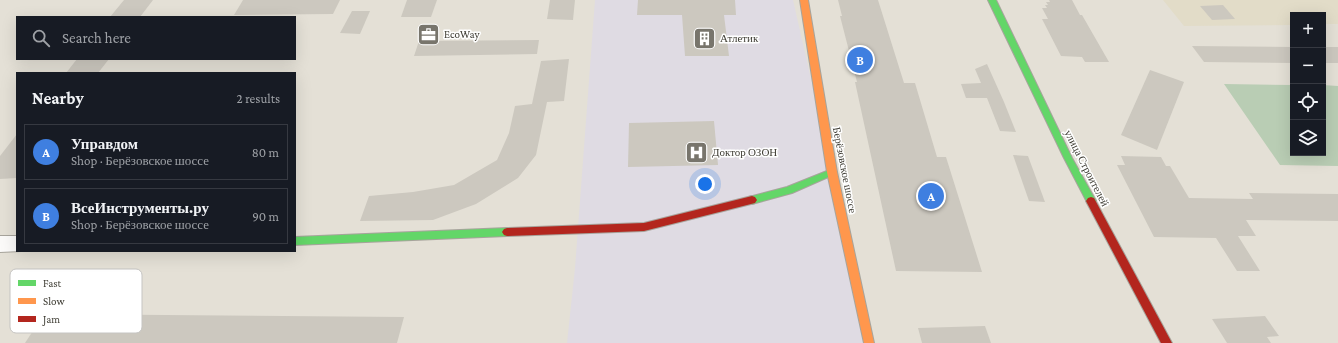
<!DOCTYPE html>
<html lang="en">
<head>
<meta charset="utf-8">
<style>
  :root { --surface:#171b24; --page:#242831; --text:#f1f3f6; --muted:#9ea1a6; --line:#363941; --accent:#d93025 }
  body { margin:0; font-family:"Crimson Pro",serif; background:var(--page); color:var(--text) }
  .controls { position:absolute; right:12px; top:12px; display:grid; overflow:hidden; border-radius:0px; box-shadow:0 4px 16px #0002 }
  .controls button { width:36px; height:36px; display:grid; place-items:center; padding:0; border:0; border-bottom:1px solid var(--line); background:var(--surface); color:var(--text); font:20px sans-serif }
  .you { position:absolute; left:705px; top:184px; width:14px; height:14px; margin:-10px; border:3px solid #fff; border-radius:50%; background:#1a73e8; box-shadow:0 0 0 6px #1a73e833 }
  .badge { display:grid; place-items:center; width:26px; height:26px; border-radius:50%; background:var(--accent); color:#fff; font-size:13px; font-weight:700 }
  .pin { position:absolute; translate:-50% -50%; border:2px solid #fff; box-shadow:0 1px 4px #0006 }
  .list { margin:0; padding:0; list-style:none }
  h2 { display:flex; justify-content:space-between; align-items:center; height:52px; margin:0; padding:0 16px; font-size:17px }
  h2 small { font-size:13px; font-weight:400; color:var(--muted) }
  .list li { display:grid; grid-template-columns:26px 1fr auto; gap:12px; align-items:center; box-sizing:border-box; height:56px; margin:0 8px 8px; padding:0 8px; border:1px solid var(--line); border-radius:0px }
  .list b { display:block; font-size:15px; white-space:nowrap }
  .list p { margin:0; font-size:13px; white-space:nowrap; color:var(--muted) }
  .list em { font-size:13px; font-style:normal; color:var(--muted) }
  .icon { flex:none; width:22px; height:22px; fill:none; stroke:currentColor; stroke-width:2; stroke-linecap:round; stroke-linejoin:round }
  .map { position:relative; flex:none; width:1338px; height:343px; overflow:hidden }
  .search { position:absolute; background:var(--surface); box-shadow:0 4px 16px #0002; left:16px; top:16px; width:280px; height:44px; display:flex; align-items:center; gap:10px; box-sizing:border-box; padding:0 14px; border-radius:0px; color:var(--muted); font-size:15px }
  .panel { position:absolute; background:var(--surface); box-shadow:0 4px 16px #0002; left:16px; top:72px; width:280px; height:180px; border-radius:0px }
  .map>svg:first-child { display:block }
  .commercial { fill:#dfdbe3 }
  .built { fill:#e2dcc8 }
  .green { fill:#b9cdb4 }
  .building { fill:#ccc8bf }
  .lines { fill:none; stroke-linecap:round; stroke-linejoin:round }
  .street-casing { stroke:#a7a49c; stroke-width:2 }
  .fast-casing { stroke:#a7a49c; stroke-width:2 }
  .slow-casing { stroke:#a7a49c; stroke-width:2 }
  .jam-casing { stroke:#a7a49c; stroke-width:2 }
  .street { fill:#fbfaf9; fill-rule:evenodd }
  .fast { fill:#63d668; fill-rule:evenodd }
  .slow { fill:#ff974d; fill-rule:evenodd }
  .jam { fill:#b3261e; fill-rule:evenodd }
  .labels { text-anchor:middle; dominant-baseline:central; stroke-width:3; stroke-linejoin:round; paint-order:stroke }
  .poi-label { font-size:11px; fill:#3e3c33; stroke:#fff; text-anchor:start }
  .street-label { font-size:11px; fill:#3e3c33; stroke:#fff }
  .key { fill:#fff; stroke:#c5c4c2; stroke-width:1 }
  .key-label { font-size:11px; fill:#3e3c33 }
</style>
</head>
<body>
<div class="map">
<svg width="1338" height="343" viewBox="0 0 1338 343">
  <rect width="100%" height="100%" fill="#e4e0d6"/>
  <!-- commercial -->
  <polygon class="commercial" points="595,0 793,0 871,343 567,343 575,268"/>
  <!-- built -->
  <polygon class="built" points="1163,0 1338,0 1338,24 1323,24 1323,15 1293,15 1293,25 1184,26"/>
  <!-- green -->
  <polygon class="green" points="1224,84 1293,85 1293,153 1323,153 1323,85 1338,86 1338,166 1280,165"/>
  <!-- building -->
  <g class="building">
    <polygon points="124,0 153,0 140,17 110,17"/>
    <polygon points="243,0 340,0 333,14 234,15"/>
    <polygon points="407,0 437,0 431,17 401,17"/>
    <polygon points="550,0 575,0 573,20 547,19"/>
    <polygon points="638,0 735,0 736,15 724,15 729,56 685,56 682,15 637,15"/>
    <polygon points="838,0 878,0 904,83 915,83 937,157 946,157 982,272 896,271 855,82 857,82 840,16 842,16"/>
    <polygon points="1049,0 1072,0 1080,15 1082,15 1109,62 1085,62 1082,57 1061,56 1042,19 1048,19 1042,8 1047,8 1045,5 1048,5 1046,2 1050,2"/>
    <polygon points="1223,5 1235,19 1212,20 1200,6"/>
    <polygon points="352,11 370,11 360,34 340,33"/>
    <polygon points="539,40 537,54 414,56 419,41"/>
    <polygon points="1192,46 1293,47 1293,63 1204,62"/>
    <rect x="1323" y="47" width="15" height="16"/>
    <polygon points="77,59 109,59 98,73 66,73"/>
    <polygon points="569,59 564,101 547,102 536,155 518,178 476,204 433,220 360,221 369,196 413,192 454,185 497,160 509,133 515,106 532,104 541,61"/>
    <polygon points="987,64 1004,102 1016,132 1000,131 987,98 966,98 961,84 981,83 975,69"/>
    <polygon points="1150,70 1184,82 1157,150 1121,135"/>
    <polygon points="714,121 718,165 628,167 629,123"/>
    <polygon points="17,134 17,178 0,179 0,156"/>
    <polygon points="1013,155 1028,156 1045,202 1029,201"/>
    <polygon points="1121,156 1161,157 1166,166 1170,166 1189,198 1253,199 1249,193 1338,194 1338,221 1246,220 1256,236 1238,236 1260,271 1237,271 1216,238 1154,237 1117,165 1125,165"/>
    <polygon points="44,314 404,317 397,343 25,343"/>
    <polygon points="1265,316 1279,336 1267,337 1271,343 1227,343 1212,319"/>
    <polygon points="985,326 991,343 922,343 918,328"/>
  </g>
  <g class="lines">
    <defs>
      <polygon id="street" points="0,236 17,236 17,251 21,251 0,252"/>
      <g id="fast">
        <polygon points="988,0 996,0 1072,158 1096,201 1094,204 1088,204 1064,158"/>
        <polygon points="832,169 837,172 835,174 792,193 752,204 749,203 747,200 749,197 787,187"/>
        <polygon points="507,228 510,229 512,232 510,235 507,236 295,245 295,237"/>
      </g>
      <polygon id="slow" points="800,0 808,0 837,172 874,343 864,343 827,172"/>
      <g id="jam">
        <polygon points="752,196 755,197 757,200 755,203 644,231 507,236 504,235 502,232 504,229 507,228 644,223"/>
        <polygon points="1091,197 1094,198 1172,343 1161,343 1086,201 1088,198"/>
      </g>
    </defs>
    <!-- street casing -->
    <use href="#street" class="street-casing"/>
    <!-- fast casing -->
    <use href="#fast" class="fast-casing"/>
    <!-- slow casing -->
    <use href="#slow" class="slow-casing"/>
    <!-- jam casing -->
    <use href="#jam" class="jam-casing"/>
    <!-- street -->
    <use href="#street" class="street"/>
    <!-- fast -->
    <use href="#fast" class="fast"/>
    <!-- slow -->
    <use href="#slow" class="slow"/>
    <!-- jam -->
    <use href="#jam" class="jam"/>
  </g>
  <!-- icons -->
  <defs>
    <symbol id="office-square" viewBox="-11 -11 22 22"><rect x="-9" y="-9" width="18" height="18" rx="4" fill="#78756c" stroke="#fff"/><path d="M-6-3h4V-5.5h4V-3h4V5H-6ZM-1-4.5V-3h2v-1.5ZM-6 0V1H6V0Z" fill="#fff"/></symbol>
    <symbol id="building-square" viewBox="-11 -11 22 22"><rect x="-9" y="-9" width="18" height="18" rx="4" fill="#78756c" stroke="#fff"/><path d="M-4-6H4V6H1V3H-1V6H-4ZM-2.5-4.3h1.7v1.8h-1.7ZM.8-4.3h1.7v1.8H.8ZM-2.5-1h1.7V.8h-1.7ZM.8-1h1.7V.8H.8Z" fill="#fff"/></symbol>
    <symbol id="hospital-square" viewBox="-11 -11 22 22"><rect x="-9" y="-9" width="18" height="18" rx="4" fill="#78756c" stroke="#fff"/><path d="M-5-5h3v3.5h4V-5h3V5h-3V1.5h-4V5h-3Z" fill="#fff"/></symbol>
  </defs>
  <g fill-rule="evenodd">
    <use href="#office-square" x="416" y="22" width="25" height="25"/>
    <use href="#building-square" x="692" y="26" width="25" height="25"/>
    <use href="#hospital-square" x="684" y="140" width="25" height="25"/>
  </g>
  <g class="labels">
    <!-- poi labels -->
    <g class="poi-label">
      <text x="444" y="34">EcoWay</text>
      <text x="720" y="38">Атлетик</text>
      <text x="712" y="152">Доктор ОЗОН</text>
    </g>
    <!-- street labels -->
    <g class="street-label">
      <text transform="translate(1087 168) rotate(63)">улица Строителей</text>
      <text transform="translate(845 170) rotate(79)">Берёзовское шоссе</text>
    </g>
  </g>
  <!-- legend -->
  <rect x="10" y="269" width="132" height="64" rx="6" class="key"/>
  <rect x="18" y="280" width="18" height="6" fill="#63d668"/>
  <rect x="18" y="298" width="18" height="6" fill="#ff974d"/>
  <rect x="18" y="316" width="18" height="6" fill="#b3261e"/>
  <g class="key-label">
    <text x="43" y="287">Fast</text>
    <text x="43" y="305">Slow</text>
    <text x="43" y="323">Jam</text>
  </g>
</svg>
<div class="controls">
<button>+</button>
<button>−</button>
<button><svg class="icon" aria-label="locate" viewBox="0 0 24 24"><circle cx="12" cy="12" r="6"/><path d="M12 2v4M12 18v4M2 12h4M18 12h4"/></svg></button>
<button><svg class="icon" aria-label="layers" viewBox="0 0 24 24"><path d="M12 4l9 5-9 5-9-5zM3 14l9 5 9-5"/></svg></button>
</div>
<div class="you"></div>
<div class="pin badge" style="left:931px;top:196px;background:#3f7fe0">A</div>
<div class="pin badge" style="left:860px;top:60px;background:#3f7fe0">B</div>
<div class="search"><svg class="icon" aria-label="search" viewBox="0 0 24 24"><circle cx="10" cy="10" r="6"/><path d="M15 15l6 6"/></svg>Search here</div>
<section class="panel">
<h2>Nearby<small>2 results</small></h2>
<ul class="list">
<li><span class="badge" style="background:#3f7fe0">A</span><div><b>Управдом</b><p>Shop · Берёзовское шоссе</p></div><em>80 m</em></li>
<li><span class="badge" style="background:#3f7fe0">B</span><div><b>ВсеИнструменты.ру</b><p>Shop · Берёзовское шоссе</p></div><em>90 m</em></li>
</ul>
</section>
</div>
</body>
</html>
